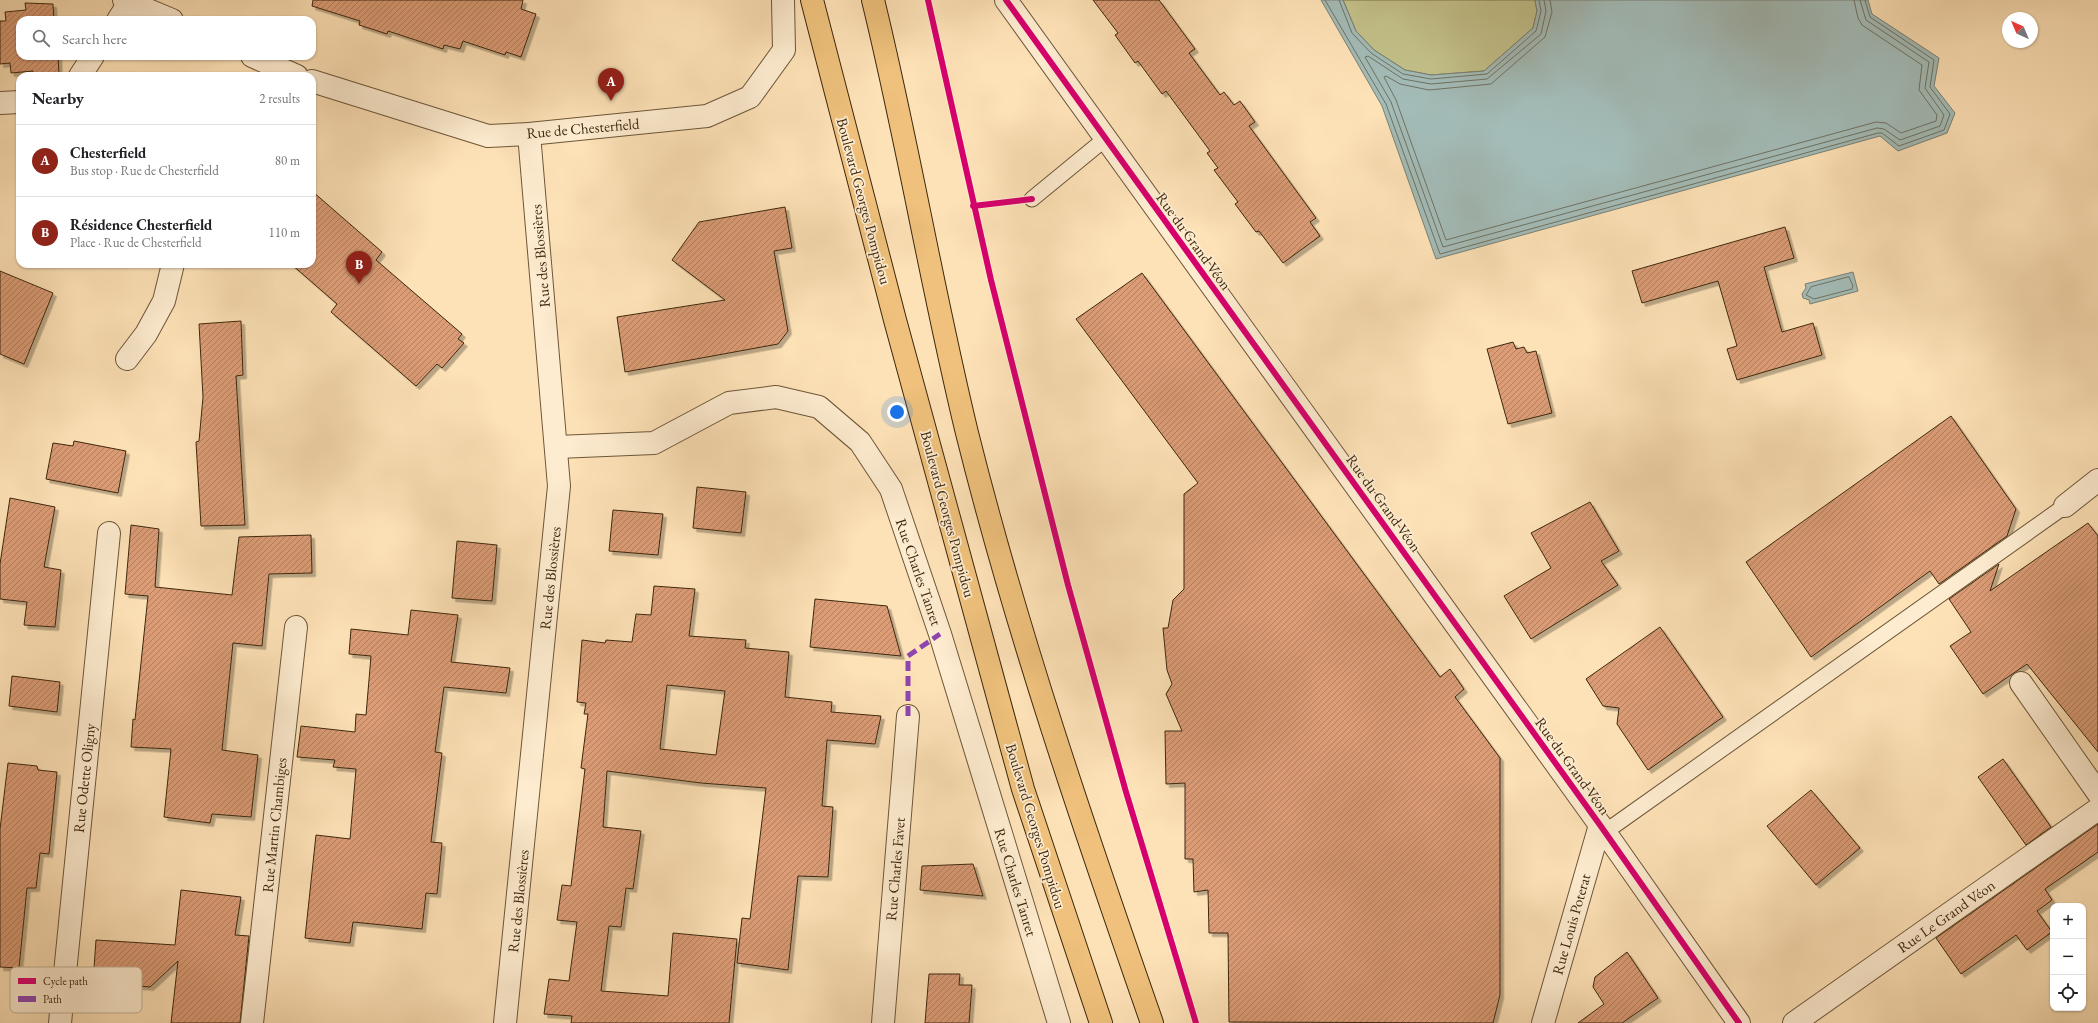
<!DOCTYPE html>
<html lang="en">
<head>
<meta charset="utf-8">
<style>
  :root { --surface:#fff; --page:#f2f2f2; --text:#202124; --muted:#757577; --line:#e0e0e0; --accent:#8f2418 }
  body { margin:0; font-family:"EB Garamond",serif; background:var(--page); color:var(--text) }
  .controls { position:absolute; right:12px; bottom:12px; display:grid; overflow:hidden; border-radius:8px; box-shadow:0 1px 3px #0004 }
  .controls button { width:36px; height:36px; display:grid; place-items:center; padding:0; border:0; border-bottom:1px solid var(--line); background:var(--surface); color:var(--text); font:20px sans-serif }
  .compass { position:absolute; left:2002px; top:12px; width:36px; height:36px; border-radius:50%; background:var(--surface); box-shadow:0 1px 3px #0004; rotate:316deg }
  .you { position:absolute; left:897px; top:412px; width:14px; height:14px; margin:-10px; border:3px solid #fff; border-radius:50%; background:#1a73e8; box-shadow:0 0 0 6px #1a73e833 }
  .badge { display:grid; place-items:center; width:26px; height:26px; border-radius:50%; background:var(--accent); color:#fff; font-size:13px; font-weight:700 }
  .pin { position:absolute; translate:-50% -33px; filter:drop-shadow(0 1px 2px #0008) }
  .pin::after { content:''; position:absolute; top:21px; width:14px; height:12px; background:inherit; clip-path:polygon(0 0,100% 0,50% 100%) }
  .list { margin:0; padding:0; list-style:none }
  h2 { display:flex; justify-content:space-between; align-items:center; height:52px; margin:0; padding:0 16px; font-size:17px }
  h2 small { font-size:13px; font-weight:400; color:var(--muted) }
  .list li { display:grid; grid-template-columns:26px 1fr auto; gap:12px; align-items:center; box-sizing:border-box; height:72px; padding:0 16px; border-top:1px solid var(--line) }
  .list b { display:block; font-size:15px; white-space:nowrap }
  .list p { margin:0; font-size:13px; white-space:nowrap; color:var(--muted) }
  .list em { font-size:13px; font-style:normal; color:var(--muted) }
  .icon { flex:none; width:22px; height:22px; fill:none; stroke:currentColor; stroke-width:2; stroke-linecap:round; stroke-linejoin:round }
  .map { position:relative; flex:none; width:2098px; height:1023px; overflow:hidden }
  .search { position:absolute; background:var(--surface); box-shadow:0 1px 3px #0004; left:16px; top:16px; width:300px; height:44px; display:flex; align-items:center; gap:10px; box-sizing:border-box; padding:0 14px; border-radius:12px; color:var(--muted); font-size:15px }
  .panel { position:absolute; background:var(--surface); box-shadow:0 1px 3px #0004; left:16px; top:72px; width:300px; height:196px; border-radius:12px }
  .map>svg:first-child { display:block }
  .grass { fill:#c4c28b; stroke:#80744c }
  .water { fill:#a3bcb8; stroke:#7a8074 }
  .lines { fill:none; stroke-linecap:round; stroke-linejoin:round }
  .shore { stroke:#707263; stroke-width:1 }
  .building { fill:url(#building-hatch); stroke:#3d270e; fill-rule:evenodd; filter:url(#shadow) }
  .lane-casing { stroke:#6d5638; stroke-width:17 }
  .street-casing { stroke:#6d5638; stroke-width:24 }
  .primary-casing { stroke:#3d270e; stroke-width:24 }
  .lane { stroke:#feecd0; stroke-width:15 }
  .street { stroke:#feecd0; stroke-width:22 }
  .primary { stroke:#efc17c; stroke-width:22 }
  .quiet { stroke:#8e44ad; stroke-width:5; stroke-dasharray:10 5; stroke-linecap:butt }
  .cycleway-casing { stroke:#feecd0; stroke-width:8 }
  .cycleway { stroke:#d6006c; stroke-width:6 }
  .labels { text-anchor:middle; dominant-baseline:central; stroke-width:3.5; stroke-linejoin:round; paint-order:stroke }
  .street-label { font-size:15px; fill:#3d270e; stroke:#feecd0 }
  .key { fill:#feecd0; stroke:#c4b196; stroke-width:1 }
  .key-label { font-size:11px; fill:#3d270e }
</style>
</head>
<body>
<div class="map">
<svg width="2098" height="1023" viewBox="0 0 2098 1023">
  <defs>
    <pattern id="building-hatch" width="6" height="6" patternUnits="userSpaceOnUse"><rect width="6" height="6" fill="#db9c76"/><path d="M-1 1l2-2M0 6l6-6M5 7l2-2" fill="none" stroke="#b37f5f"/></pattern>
    <filter id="shadow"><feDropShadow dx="3.5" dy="3.5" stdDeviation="0" flood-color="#0004"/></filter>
  </defs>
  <rect width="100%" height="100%" fill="#fee2b7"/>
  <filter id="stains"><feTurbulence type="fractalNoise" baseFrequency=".005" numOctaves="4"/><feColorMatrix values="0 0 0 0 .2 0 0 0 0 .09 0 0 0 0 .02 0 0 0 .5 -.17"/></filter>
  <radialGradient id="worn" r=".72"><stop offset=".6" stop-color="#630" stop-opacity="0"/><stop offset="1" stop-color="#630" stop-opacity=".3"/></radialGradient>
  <!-- grass -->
  <polygon class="grass" points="1343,0 1535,0 1537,11 1533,28 1484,71 1431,75 1405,70 1374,50 1356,31"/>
  <!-- water -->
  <g class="water">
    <polygon points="1321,0 1343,0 1356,31 1374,50 1405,70 1431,75 1484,71 1533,28 1537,11 1535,0 1868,0 1872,14 1939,58 1934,86 1955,113 1947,133 1898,151 1880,136 1436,259 1382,106"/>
    <polygon points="1853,272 1858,291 1810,304 1809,300 1803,298 1802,294 1806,288 1805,284"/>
  </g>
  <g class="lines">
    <!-- shore -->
    <g class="shore">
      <polyline points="1325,0 1386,104 1440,254 1878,133 1882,133 1899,146 1944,130 1950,114 1930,87 1934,60 1870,17 1865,0"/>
      <polyline points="1339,0 1352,33 1371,53 1403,74 1431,79 1487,74 1536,31 1541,11 1539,0"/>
      <polyline points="1544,0 1546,11 1541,34 1487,79 1431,84 1403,79 1368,56 1365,57 1391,102 1443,247 1877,128 1884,129 1900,140 1940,126 1944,115 1925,88 1929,62 1866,20 1860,0"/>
      <polyline points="1550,0 1552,12 1545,37 1491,84 1429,90 1400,84 1386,76 1384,77 1396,100 1446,240 1876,122 1886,123 1901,133 1936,121 1937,115 1919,90 1922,65 1862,25 1858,18 1854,0"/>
      <polygon points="1849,277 1853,286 1852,289 1814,299 1806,295 1811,287"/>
    </g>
  </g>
  <!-- building -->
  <g class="building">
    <polygon points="313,0 523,0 521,9 536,14 521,57 506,52 505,55 463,41 460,49 444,45 443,49 388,31 387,34 359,25 360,21 312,6"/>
    <polygon points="1093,0 1159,0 1195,49 1189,53 1220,95 1224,92 1234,105 1240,101 1255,122 1249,126 1316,218 1310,222 1320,236 1283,263 1259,231 1256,232 1235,204 1238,202 1214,170 1218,168 1207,153 1210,151 1166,91 1162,94 1138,61 1135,63 1115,35 1118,33"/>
    <polygon points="25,3 53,4 54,20 20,20 20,56 58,56 59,74 33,76 33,71 11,73 10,63 0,64 0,21 6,21 5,12 26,10"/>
    <polygon points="312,191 382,252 376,260 462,334 458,339 464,343 442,368 437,364 416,386 331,312 337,304 291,264 312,264"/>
    <polygon points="785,207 792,248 774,251 788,331 778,344 625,372 617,317 725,300 672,260 699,222"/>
    <polygon points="1785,227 1794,258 1764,267 1782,332 1813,323 1822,355 1737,380 1727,349 1737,346 1718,281 1642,303 1632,271"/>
    <polygon points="0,271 53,293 24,364 0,354"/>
    <polygon points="1142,273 1440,677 1450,669 1464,689 1455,697 1500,758 1500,995 1493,1023 1229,1022 1228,933 1209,933 1208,890 1194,892 1193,859 1185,859 1185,783 1166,784 1165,731 1182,731 1166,694 1172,684 1167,670 1163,628 1168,628 1173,600 1184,589 1184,494 1198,483 1076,319"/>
    <polygon points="241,321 243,375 236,376 245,525 201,526 196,442 199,441 203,397 199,324"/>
    <polygon points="1513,342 1516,349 1524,347 1527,353 1536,351 1552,413 1508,424 1487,349"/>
    <polygon points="1951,416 2016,509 2007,536 1939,584 1930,571 1811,657 1746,562"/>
    <polygon points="74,441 126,451 118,493 46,479 53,443 73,446"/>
    <polygon points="697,487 746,492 741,533 693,528"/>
    <polygon points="10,498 55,507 44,567 61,570 55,627 24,625 27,602 0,599 0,564"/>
    <polygon points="1590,502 1619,551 1601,561 1618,585 1531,639 1504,596 1551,568 1531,533"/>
    <polygon points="613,510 663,514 658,555 609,551"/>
    <polygon points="2088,523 2098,536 2098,752 2027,664 1983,694 1950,646 1971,632 1949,599 1999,564 1990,591"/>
    <polygon points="131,525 159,529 155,587 232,595 239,537 311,535 312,573 269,574 262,646 233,643 222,750 258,755 251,817 212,814 210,823 164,817 171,749 131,747 133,719 135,720 148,596 125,594"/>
    <polygon points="457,541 497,545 492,601 452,598"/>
    <path d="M654,586L695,589L689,636L746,640L745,648L789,652L785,697L832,702L831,712L881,716L875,744L827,740L822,806L833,807L828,877L798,876L788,970L737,963L742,918L750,919L766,788L701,783L607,771L603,827L641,831L633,889L626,888L621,927L609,926L601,991L668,996L673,933L737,939L729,1023H571L572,1016L544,1014L549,979L569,981L577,922L557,920L562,885L571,886L585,769L581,768L588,714H584L586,703L577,702L582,640L605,643L606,640L632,642L636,614L651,615ZM667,685L725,691L716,755L660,749Z"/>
    <polygon points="815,599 887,606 901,656 810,647"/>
    <polygon points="411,610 458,615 451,662 510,668 506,693 444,687 435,752 442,753 431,842 442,843 437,894 426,893 422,929 353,922 350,943 305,938 316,835 350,839 356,769 333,767 335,760 297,757 301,726 355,732 356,714 366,715 371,656 349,654 351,629 408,635"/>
    <polygon points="1660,627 1723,717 1648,770 1617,724 1619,708 1603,706 1586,679"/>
    <polygon points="12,676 60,682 57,712 9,706"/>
    <polygon points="2003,759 2051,827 2026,845 1978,777"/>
    <polygon points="8,763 37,766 38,770 57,772 49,854 40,853 36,888 27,888 19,968 0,967 0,829"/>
    <polygon points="1811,790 1860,848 1816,885 1767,826"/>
    <polygon points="2098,824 2098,852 2045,889 2052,900 2037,911 2052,932 2027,950 2016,935 1961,974 1936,938"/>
    <polygon points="973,864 983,896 920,890 922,866"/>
    <polygon points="181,890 241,897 235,935 249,936 240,1023 171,1023 178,961 150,987 93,982 96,940 175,945"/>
    <polygon points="1627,952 1658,998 1622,1023 1578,1023 1604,1004 1593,987 1595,977"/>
    <polygon points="929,974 960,974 959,985 972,985 969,1023 925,1023"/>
  </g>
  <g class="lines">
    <defs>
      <g id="lane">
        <polyline points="1032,199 1105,139"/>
        <polyline points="1605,832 2065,506"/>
      </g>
      <g id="street">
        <polyline points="124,0 172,20"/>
        <polyline points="1006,0 1600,825 1739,1023"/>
        <polyline points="118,20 131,0"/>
        <polyline points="252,56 297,76"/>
        <polyline points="80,76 93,56"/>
        <polyline points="312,81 488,136 529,134 707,116 750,97 784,50 783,0"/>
        <polyline points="0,103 20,102"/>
        <polyline points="127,359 146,334 164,301 173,264"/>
        <polyline points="557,447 654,443 729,403 776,397 819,407 860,442 891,489 940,634 1059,1023"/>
        <polyline points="2065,506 2098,480"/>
        <polyline points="2021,683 2098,793"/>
        <polyline points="60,1023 109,533"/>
        <polyline points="252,1023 296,627"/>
        <polyline points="505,1023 559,486 529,134"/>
        <polyline points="883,1023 908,716"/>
        <polyline points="1543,1023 1600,825"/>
        <polyline points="1794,1023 2098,809"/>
      </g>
      <g id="primary">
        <polyline points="812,0 895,320 1023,789 1101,1023"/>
        <path d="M873,0C908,143 932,289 967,433C1017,633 1084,828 1152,1023"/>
      </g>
    </defs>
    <!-- lane casing -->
    <use href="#lane" class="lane-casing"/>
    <!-- street casing -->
    <use href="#street" class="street-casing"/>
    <!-- primary casing -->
    <use href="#primary" class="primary-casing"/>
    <!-- lane -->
    <use href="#lane" class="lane"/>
    <!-- street -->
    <use href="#street" class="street"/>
    <!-- primary -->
    <use href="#primary" class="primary"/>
    <!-- quiet -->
    <polyline class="quiet" points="908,716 908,656 940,634"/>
    <defs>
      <g id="cycleway">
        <polyline points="928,0 991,280 1068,585 1126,792 1196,1023"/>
        <polyline points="1006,0 1600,825 1739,1023"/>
        <polyline points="973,206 1032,199"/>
      </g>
    </defs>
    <!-- cycleway casing -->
    <use href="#cycleway" class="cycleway-casing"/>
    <!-- cycleway -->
    <use href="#cycleway" class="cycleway"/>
  </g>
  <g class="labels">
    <!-- street labels -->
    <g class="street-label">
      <text transform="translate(583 128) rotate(-5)">Rue de Chesterfield</text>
      <text transform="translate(864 201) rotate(75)">Boulevard Georges Pompidou</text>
      <text transform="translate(1194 241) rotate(54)">Rue du Grand Véon</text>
      <text transform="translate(540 256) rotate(-95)">Rue des Blossières</text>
      <text transform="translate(1384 503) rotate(54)">Rue du Grand Véon</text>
      <text transform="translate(948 514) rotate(75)">Boulevard Georges Pompidou</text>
      <text transform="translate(919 572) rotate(71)">Rue Charles Tanret</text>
      <text transform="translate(550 578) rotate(-84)">Rue des Blossières</text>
      <text transform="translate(1573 766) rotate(54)">Rue du Grand Véon</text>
      <text transform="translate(84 778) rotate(-84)">Rue Odette Oligny</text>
      <text transform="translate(274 825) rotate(-84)">Rue Martin Chambiges</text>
      <text transform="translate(1036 826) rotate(73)">Boulevard Georges Pompidou</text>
      <text transform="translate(895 869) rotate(-85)">Rue Charles Favet</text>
      <text transform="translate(1016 882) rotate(73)">Rue Charles Tanret</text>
      <text transform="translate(518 901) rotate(-84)">Rue des Blossières</text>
      <text transform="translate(1946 916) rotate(-35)">Rue Le Grand Véon</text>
      <text transform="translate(1571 924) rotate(-74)">Rue Louis Poterat</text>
    </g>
  </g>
  <!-- legend -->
  <rect x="10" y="967" width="132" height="46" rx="6" class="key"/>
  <rect x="18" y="978" width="18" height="6" fill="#d6006c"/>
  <rect x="18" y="996" width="18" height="6" fill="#8e44ad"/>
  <g class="key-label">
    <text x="43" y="985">Cycle path</text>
    <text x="43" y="1003">Path</text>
  </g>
  <rect width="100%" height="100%" filter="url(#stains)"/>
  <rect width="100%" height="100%" fill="url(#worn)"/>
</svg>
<div class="controls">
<button>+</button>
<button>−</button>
<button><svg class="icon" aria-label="locate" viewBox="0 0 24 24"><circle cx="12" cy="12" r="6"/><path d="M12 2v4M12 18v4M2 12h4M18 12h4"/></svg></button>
</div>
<svg class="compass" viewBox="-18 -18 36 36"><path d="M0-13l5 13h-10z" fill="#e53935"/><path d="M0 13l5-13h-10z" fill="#757577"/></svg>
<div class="you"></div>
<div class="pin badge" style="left:611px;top:101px">A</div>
<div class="pin badge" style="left:359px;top:284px">B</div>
<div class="search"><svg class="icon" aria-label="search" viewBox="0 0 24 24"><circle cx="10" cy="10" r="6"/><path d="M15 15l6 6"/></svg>Search here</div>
<section class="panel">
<h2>Nearby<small>2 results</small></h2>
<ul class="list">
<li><span class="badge">A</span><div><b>Chesterfield</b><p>Bus stop · Rue de Chesterfield</p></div><em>80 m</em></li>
<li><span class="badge">B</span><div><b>Résidence Chesterfield</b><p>Place · Rue de Chesterfield</p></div><em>110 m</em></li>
</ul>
</section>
</div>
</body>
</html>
